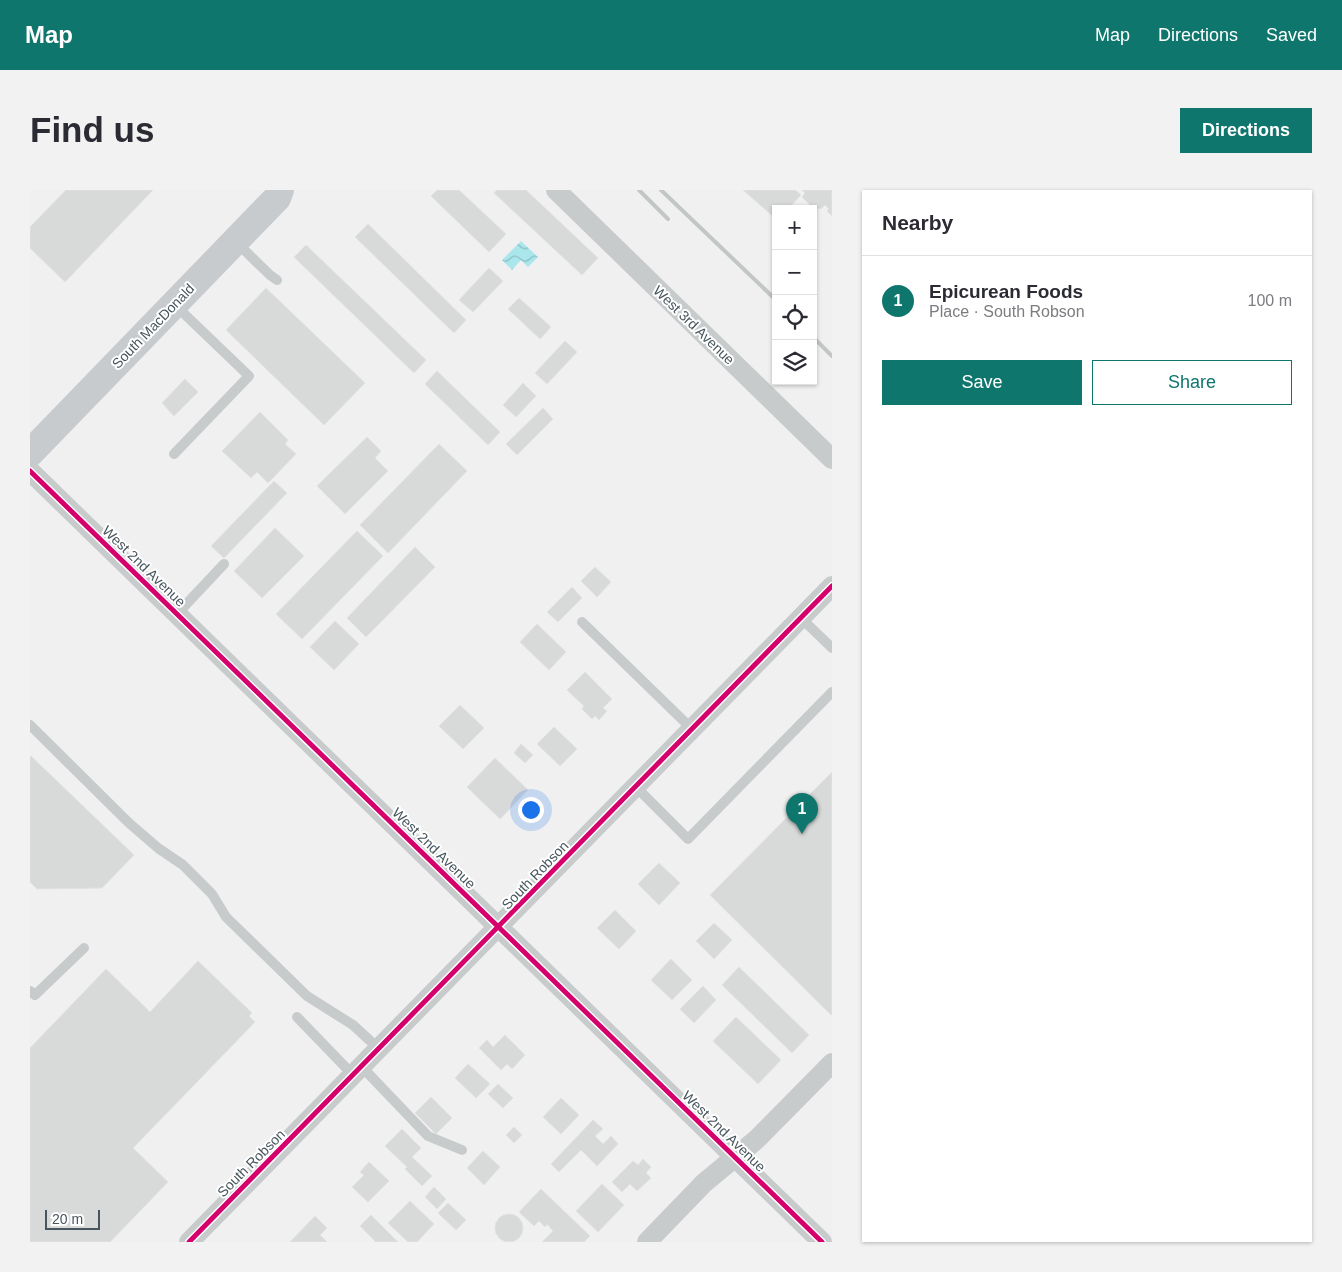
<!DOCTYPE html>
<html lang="en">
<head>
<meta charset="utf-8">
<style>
  :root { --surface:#fff; --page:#f2f2f3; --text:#2b2b33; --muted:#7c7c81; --line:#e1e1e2; --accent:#0f766e }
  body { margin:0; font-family:Helvetica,sans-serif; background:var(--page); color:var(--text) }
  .controls { position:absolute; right:15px; top:15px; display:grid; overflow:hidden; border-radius:0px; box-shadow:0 1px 4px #0004 }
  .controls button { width:45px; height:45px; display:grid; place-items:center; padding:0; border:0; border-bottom:1px solid var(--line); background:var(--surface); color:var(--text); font:25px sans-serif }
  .scale { position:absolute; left:15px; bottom:12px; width:55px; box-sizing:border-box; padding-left:5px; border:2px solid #47555c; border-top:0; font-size:14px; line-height:18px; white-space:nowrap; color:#47555c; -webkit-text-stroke:4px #fff; paint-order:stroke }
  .you { position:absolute; left:500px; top:619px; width:18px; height:18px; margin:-12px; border:4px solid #fff; border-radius:50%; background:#1a73e8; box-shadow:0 0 0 8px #1a73e833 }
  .badge { display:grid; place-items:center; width:32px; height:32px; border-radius:50%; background:var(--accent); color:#fff; font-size:16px; font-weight:700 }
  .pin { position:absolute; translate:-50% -41px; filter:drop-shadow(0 1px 2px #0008) }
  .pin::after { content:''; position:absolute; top:26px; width:18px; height:15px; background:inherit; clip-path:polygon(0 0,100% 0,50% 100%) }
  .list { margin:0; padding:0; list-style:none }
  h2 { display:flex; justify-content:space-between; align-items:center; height:65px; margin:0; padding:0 20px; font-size:21px }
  h2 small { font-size:16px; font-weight:400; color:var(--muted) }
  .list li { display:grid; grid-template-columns:32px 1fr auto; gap:15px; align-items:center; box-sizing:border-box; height:90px; padding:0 20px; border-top:1px solid var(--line) }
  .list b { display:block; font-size:19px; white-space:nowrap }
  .list p { margin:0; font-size:16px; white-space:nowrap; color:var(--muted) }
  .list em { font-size:16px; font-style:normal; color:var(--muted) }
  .actions { display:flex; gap:10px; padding:15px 20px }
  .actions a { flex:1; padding:11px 0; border:1px solid var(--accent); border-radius:0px; text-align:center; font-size:18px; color:var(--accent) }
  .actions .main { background:var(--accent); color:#fff }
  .icon { flex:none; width:28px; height:28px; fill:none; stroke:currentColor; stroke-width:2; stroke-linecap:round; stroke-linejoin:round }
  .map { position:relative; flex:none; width:802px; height:1052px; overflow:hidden; border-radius:0px }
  header { display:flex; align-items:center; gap:30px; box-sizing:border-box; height:70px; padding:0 25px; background:var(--accent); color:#fff }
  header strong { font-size:24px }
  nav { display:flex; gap:28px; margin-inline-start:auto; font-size:18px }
  .intro { display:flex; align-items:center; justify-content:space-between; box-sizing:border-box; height:120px; padding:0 30px }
  h1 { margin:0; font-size:35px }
  .button { padding:12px 22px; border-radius:0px; background:var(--accent); color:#fff; font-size:18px; font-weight:700 }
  main { display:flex; gap:30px; padding:0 30px }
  aside { flex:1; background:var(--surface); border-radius:0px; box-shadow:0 1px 4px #0004 }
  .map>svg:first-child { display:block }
  .water { fill:url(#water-waves) }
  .building { fill:#d8d9d9; stroke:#e2e2e3 }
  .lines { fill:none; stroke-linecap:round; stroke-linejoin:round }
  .lane { stroke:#c8cbcc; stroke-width:10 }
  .street { stroke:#c8cbcc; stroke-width:20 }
  .secondary { stroke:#c8cbce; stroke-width:28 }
  .rail { stroke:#c3c6c7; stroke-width:4 }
  .cycleway-casing { stroke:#fff; stroke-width:8 }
  .cycleway { stroke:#d6006c; stroke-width:5 }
  .labels { text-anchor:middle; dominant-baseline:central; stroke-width:4; stroke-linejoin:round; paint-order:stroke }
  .street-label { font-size:14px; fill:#47555c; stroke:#fff }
</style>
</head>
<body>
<header>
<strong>Map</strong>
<nav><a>Map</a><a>Directions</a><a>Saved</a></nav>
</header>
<div class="intro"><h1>Find us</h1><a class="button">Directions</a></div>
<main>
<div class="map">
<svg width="802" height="1052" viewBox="0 0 802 1052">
  <defs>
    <pattern id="water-waves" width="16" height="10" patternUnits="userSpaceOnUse" patternTransform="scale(1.25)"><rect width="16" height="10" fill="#aae7ec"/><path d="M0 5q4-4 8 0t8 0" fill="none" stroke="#8cbec2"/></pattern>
  </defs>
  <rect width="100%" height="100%" fill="#f1f0f0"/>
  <!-- water -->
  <polygon class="water" points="491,51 508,67 498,77 491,70 482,80 472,70"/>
  <!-- building -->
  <g class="building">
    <polygon points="36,0 123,0 35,92 0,58 0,37"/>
    <polygon points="407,0 429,0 476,44 459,62 401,6"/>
    <polygon points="467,0 496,0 568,68 552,85 464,3"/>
    <polygon points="713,0 765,0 771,5 758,19 746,19 746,29"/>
    <polygon points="772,0 802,0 802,26 797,21 799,19 795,15 792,18 784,19 772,7 775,3"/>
    <polygon points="338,34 436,130 424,143 325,47"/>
    <polygon points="276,55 396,170 384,183 264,67"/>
    <polygon points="459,78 473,91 443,122 429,110"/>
    <polygon points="236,98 335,193 294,235 196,140"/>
    <polygon points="489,108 521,137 510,149 478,119"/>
    <polygon points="535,151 547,162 517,194 505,183"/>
    <polygon points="407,181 470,242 458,255 395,194"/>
    <polygon points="155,189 168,202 144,226 132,213"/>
    <polygon points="493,193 506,206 486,227 473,215"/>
    <polygon points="513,218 523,229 487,265 476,254"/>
    <polygon points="230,222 258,250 255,254 266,264 238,293 227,282 221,288 192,261"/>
    <polygon points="337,247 351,261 345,268 358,281 315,324 287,296"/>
    <polygon points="409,254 437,281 358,363 330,335"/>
    <polygon points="244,291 257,303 194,368 181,356"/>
    <polygon points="245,338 274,366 232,408 204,381"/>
    <polygon points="327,341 353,366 272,449 246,424"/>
    <polygon points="385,357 405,377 336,447 317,428"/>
    <polygon points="565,377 581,392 567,407 551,391"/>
    <polygon points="542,397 552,408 528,432 517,422"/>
    <polygon points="305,431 329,454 304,480 280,457"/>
    <polygon points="507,434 536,462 519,480 490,452"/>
    <polygon points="555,482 582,509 573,518 577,521 569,530 565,526 562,529 552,519 554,516 537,500"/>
    <polygon points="430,515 454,538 433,559 409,536"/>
    <polygon points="524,537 547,559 530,576 507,554"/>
    <polygon points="491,554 503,565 495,573 484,563"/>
    <polygon points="1,566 104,665 72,698 7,699 0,692 0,567"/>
    <polygon points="465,568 498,600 470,629 437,597"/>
    <polygon points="802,582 802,824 801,825 680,705"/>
    <polygon points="629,673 650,693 629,715 608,694"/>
    <polygon points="585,720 606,741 589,759 567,738"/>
    <polygon points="684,733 702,750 684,769 666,751"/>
    <polygon points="641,769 662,790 642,810 621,790"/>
    <polygon points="168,771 222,823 219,826 225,832 103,958 138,992 80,1052 0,1052 0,858 76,779 120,822"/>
    <polygon points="709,777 779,845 762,863 692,795"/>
    <polygon points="673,796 686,810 664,833 650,819"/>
    <polygon points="706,827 751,870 728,894 683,851"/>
    <polygon points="475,845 495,865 482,879 477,874 471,880 449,858 457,850 463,857"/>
    <polygon points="438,874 460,894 446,908 425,888"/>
    <polygon points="468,894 483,908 473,918 458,904"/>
    <polygon points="401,907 422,928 406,944 385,923"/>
    <polygon points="531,908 549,925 531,944 513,927"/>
    <polygon points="563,930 573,939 565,946 573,954 581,946 588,954 567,976 551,960 529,982 521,974"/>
    <polygon points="484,937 492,945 484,953 476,945"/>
    <polygon points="372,939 391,958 382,967 402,986 392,996 375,979 377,977 355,956"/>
    <polygon points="453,961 470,977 454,995 437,978"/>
    <polygon points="613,969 621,977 616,983 621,988 607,1001 600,994 592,1002 582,992 603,971 608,975"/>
    <polygon points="339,972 359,991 338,1012 322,997 334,985 330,982"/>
    <polygon points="572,994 594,1015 568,1042 546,1021"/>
    <polygon points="404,997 416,1009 407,1019 395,1007"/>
    <polygon points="511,999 560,1046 554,1052 512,1052 523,1041 517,1034 515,1037 509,1031 504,1036 489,1022"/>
    <polygon points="380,1011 404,1034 387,1052 378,1052 358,1033"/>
    <polygon points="418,1013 436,1030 426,1040 408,1023"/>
    <circle cx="479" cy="1038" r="14"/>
    <polygon points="341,1025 368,1052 344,1052 345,1051 330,1036"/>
    <polygon points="285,1026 297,1038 290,1045 297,1052 260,1052"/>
  </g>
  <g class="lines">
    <!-- lane -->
    <g class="lane">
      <polyline points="206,52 240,85 247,90"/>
      <polyline points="144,264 219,186 145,115"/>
      <polyline points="147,424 194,374"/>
      <polyline points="771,428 802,458"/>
      <polyline points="552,432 662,539"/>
      <polyline points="0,535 99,633 128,658 153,675 182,704 196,727 277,806 323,835 349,859"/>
      <polyline points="606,597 658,649 802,502"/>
      <polyline points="0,801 5,805 54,758"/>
      <polyline points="267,827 324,886"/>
      <polyline points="332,877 398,946 432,960"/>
    </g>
    <!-- street -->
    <g class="street">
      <polyline points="526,0 802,269"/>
      <polyline points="0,281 792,1052"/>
      <polyline points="159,1052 802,396"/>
      <polyline points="617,1052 674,993 727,949 802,873"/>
    </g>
    <!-- secondary -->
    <polyline class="secondary" points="0,263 247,8 250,0"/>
    <!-- rail -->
    <g class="rail">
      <polyline points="609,0 638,29"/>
      <polyline points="631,0 746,110"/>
      <polyline points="783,147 802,166"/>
    </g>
    <defs>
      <g id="cycleway">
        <polyline points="0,281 792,1052"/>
        <polyline points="159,1052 802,396"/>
      </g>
    </defs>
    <!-- cycleway casing -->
    <use href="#cycleway" class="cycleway-casing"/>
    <!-- cycleway -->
    <use href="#cycleway" class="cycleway"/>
  </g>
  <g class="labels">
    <!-- street labels -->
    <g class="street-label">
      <text transform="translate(664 135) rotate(44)">West 3rd Avenue</text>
      <text transform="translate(123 136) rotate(-46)">South MacDonald</text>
      <text transform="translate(114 376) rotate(44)">West 2nd Avenue</text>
      <text transform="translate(404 658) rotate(44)">West 2nd Avenue</text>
      <text transform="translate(505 685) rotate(-46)">South Robson</text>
      <text transform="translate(694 941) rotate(44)">West 2nd Avenue</text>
      <text transform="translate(221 973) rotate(-45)">South Robson</text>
    </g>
  </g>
</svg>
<div class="controls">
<button>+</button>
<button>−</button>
<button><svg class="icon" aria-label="locate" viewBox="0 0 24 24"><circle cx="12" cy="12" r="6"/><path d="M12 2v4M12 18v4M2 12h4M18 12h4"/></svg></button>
<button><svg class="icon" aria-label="layers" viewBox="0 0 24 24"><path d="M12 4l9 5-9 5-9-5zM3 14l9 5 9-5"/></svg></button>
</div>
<div class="scale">20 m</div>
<div class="you"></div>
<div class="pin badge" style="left:772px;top:644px">1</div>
</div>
<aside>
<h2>Nearby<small></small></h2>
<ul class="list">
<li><span class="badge">1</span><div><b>Epicurean Foods</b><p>Place · South Robson</p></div><em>100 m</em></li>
</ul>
<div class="actions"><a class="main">Save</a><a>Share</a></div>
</aside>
</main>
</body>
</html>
